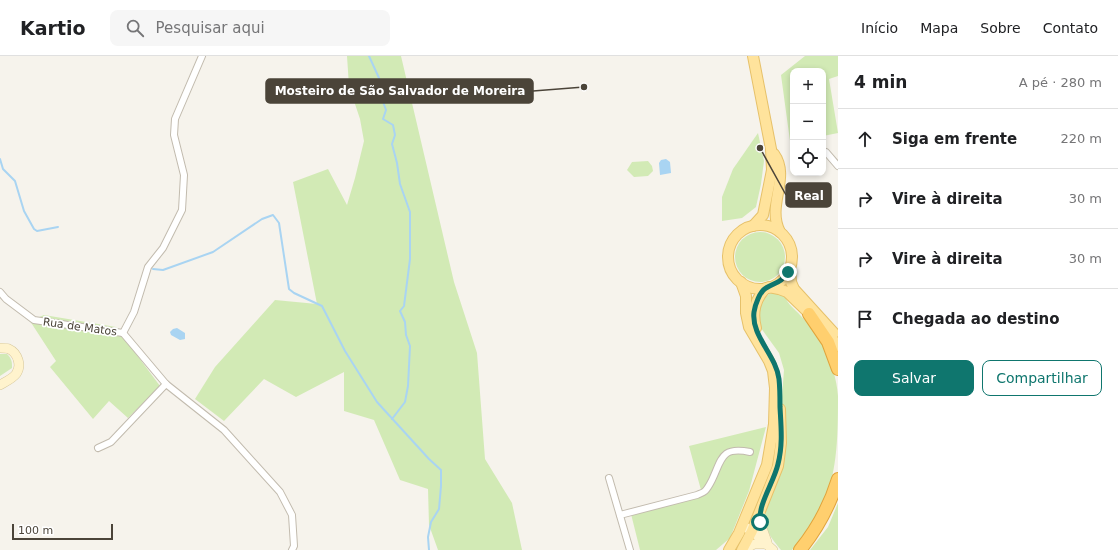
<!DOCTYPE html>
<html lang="pt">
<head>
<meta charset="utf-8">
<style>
  :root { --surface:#fff; --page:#f6f6f6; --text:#202124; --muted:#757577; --line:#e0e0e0; --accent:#0f766e }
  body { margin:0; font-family:"DejaVu Sans",sans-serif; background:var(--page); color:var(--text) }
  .controls { position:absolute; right:12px; top:12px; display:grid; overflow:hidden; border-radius:8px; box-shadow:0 2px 6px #0003 }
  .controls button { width:36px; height:36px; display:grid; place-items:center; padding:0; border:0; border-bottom:1px solid var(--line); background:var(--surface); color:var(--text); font:20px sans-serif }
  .scale { position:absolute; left:12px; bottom:10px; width:101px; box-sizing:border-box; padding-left:4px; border:2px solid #4b4439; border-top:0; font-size:11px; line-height:14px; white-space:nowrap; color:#4b4439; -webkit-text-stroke:3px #fff; paint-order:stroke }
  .stop { position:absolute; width:12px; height:12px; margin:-9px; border:3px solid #0f766e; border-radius:50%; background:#fff }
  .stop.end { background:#0f766e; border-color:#fff; box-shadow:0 1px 4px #0008 }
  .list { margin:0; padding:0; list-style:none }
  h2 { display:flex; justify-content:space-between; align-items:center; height:52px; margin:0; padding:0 16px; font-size:17px }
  h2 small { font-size:13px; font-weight:400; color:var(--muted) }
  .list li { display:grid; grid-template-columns:26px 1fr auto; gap:12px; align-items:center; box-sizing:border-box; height:60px; padding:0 16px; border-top:1px solid var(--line) }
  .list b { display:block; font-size:15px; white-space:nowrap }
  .list em { font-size:13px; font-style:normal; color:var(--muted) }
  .actions { display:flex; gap:8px; padding:12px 16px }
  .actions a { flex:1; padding:9px 0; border:1px solid var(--accent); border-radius:8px; text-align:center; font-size:14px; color:var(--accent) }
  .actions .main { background:var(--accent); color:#fff }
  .icon { flex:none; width:22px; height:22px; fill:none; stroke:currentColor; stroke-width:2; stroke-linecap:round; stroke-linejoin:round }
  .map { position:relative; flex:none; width:838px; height:494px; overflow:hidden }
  header { display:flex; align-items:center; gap:24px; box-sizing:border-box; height:56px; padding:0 20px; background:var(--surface); border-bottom:1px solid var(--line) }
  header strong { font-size:19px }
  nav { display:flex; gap:22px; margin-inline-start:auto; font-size:14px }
  .search { width:280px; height:36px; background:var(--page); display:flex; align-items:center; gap:10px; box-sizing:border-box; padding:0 14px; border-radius:8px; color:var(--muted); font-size:15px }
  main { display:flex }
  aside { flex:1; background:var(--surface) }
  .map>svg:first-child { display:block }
  .green { fill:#d2eab5 }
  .water { fill:#a9d4f2 }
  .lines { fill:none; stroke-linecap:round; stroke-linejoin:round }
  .stream { stroke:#a9d4f2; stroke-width:2 }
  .street-casing { stroke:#c2bbae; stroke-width:8 }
  .secondary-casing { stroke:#d6c79b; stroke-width:10 }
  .primary-casing { stroke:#e6c16a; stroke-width:12 }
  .highway-casing { stroke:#e0a43c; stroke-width:14 }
  .street { stroke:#fff; stroke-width:6 }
  .secondary { stroke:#fff3cd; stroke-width:9 }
  .primary { stroke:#ffe39c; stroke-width:10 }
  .highway { stroke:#ffcf6e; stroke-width:12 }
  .route { stroke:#0f766e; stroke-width:5 }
  .labels { text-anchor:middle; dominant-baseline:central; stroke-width:3.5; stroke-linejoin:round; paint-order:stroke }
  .street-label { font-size:11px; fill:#4b4439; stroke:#fff }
  .leader { fill:none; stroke:#4b4439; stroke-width:1.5 }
  .callout-dot { fill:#4b4439; stroke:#fff; stroke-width:1.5 }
  .callout { fill:#4b4439; stroke:#4b4439; stroke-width:1.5 }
  .callout-label { font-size:12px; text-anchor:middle; font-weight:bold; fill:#fff }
</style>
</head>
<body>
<header>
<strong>Kartio</strong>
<div class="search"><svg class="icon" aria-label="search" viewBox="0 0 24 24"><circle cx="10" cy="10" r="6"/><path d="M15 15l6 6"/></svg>Pesquisar aqui</div>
<nav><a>Início</a><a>Mapa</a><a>Sobre</a><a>Contato</a></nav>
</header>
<main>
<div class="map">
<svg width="838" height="494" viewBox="0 0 838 494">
  <rect width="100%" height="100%" fill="#f6f3ec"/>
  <!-- green -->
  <g class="green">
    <polygon points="347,0 401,0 454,226 477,297 485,403 512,447 522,494 438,494 429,469 428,433 400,424 374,364 344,355 344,316 296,341 264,323 224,365 195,343 215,311 275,244 317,248 293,126 328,113 347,149 355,122 364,85 360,63 349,30"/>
    <polygon points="805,0 838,0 838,20 829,23 838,77 823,80 823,15 793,15 793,85 790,85 781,19"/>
    <polygon points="758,77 764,105 761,128 756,151 742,162 722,165 722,141 733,113"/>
    <polygon points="648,105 652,110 653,115 648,120 634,121 627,114 632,106"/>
    <circle cx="760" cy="201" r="25"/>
    <path d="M774,236L785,240C787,248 795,253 800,259C807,266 819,279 823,288C830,303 837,323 838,340C838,374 838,415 824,446C815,463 803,479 792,494H781C768,478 766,475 765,455L783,368L782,340L784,314L779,297L758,268V255L764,242L769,238Z"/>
    <polygon points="44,259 116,271 160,330 128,362 109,345 93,363 50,311 56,305 30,265"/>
    <path d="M0,298H7C12,303 12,306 12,312L0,320Z"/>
    <polygon points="766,371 749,435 730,482 716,494 640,494 631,458 701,434 689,390"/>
    <polygon points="838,447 838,494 810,494 828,471"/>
  </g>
  <!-- water -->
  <g class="water">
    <polygon points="666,103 670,106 671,117 660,119 659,107 661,104"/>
    <polygon points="177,272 185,277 185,283 180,284 171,279 170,276 173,273"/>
  </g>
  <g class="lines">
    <!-- stream -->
    <g class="stream">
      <polyline points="369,0 379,22 381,40 386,54 383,63 393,69 395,79 392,88 397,107 400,128 410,156 410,203 404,250 400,255 405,266 406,279 410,290 408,330 405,346 392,363"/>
      <polyline points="0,103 3,113 15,125 24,155 34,173 37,175 58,171"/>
      <polyline points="153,213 163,214 213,196 262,163 273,159 279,167 289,233 294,237 322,250 345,295 377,346 429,403 441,414 441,430 439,453 431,466 428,481 429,494"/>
    </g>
    <defs>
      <g id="street">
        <polyline points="823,95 826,96 838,110"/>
        <polyline points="0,236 6,243 34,264 123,277"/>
        <polyline points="123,277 134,256 148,211 163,192 182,154 184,119 174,79 175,63 202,0"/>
        <polyline points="123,277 166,328 224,374 280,436 292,459 294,490 292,494"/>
        <polyline points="98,392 111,386 166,328"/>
        <polyline points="609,422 630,494"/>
        <path d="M620,459L697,439C699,438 703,437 705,435C708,432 710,428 712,424C722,403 721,390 750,396"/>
      </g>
      <g id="secondary">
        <path d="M0,292C3,292 7,292 9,293C18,297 22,310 16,318C12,323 5,326 0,329"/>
        <polyline points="760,457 762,472 767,486"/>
        <polyline points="747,472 754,477 773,494"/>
        <polyline points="743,494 754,488 767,488"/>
      </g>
      <g id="primary">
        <path d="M774,98C791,122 766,149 780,176"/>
        <circle cx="760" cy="201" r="32"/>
        <polyline points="753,170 763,159 772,114 771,93 753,0"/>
        <polyline points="790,213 791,226 794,233 834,277"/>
        <polyline points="769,231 779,233 787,236 814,262"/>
        <path d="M756,272C752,257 755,243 766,232"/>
        <polyline points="825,274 838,290"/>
        <polyline points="729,494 739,477 767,409 774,368 775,332 773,315 769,305 749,271 746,257 746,240 741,226"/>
        <polyline points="742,494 752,475 778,410 781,387 780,353"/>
      </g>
      <g id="highway">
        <polyline points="809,258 828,286 838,313"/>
        <path d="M800,494C817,473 830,449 838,423"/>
      </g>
    </defs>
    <!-- street casing -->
    <use href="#street" class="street-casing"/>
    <!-- secondary casing -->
    <use href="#secondary" class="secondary-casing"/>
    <!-- primary casing -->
    <use href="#primary" class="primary-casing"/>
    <!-- highway casing -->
    <use href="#highway" class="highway-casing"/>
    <!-- street -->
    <use href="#street" class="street"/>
    <!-- secondary -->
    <use href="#secondary" class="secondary"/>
    <!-- primary -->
    <use href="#primary" class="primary"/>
    <!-- highway -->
    <use href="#highway" class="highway"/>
  </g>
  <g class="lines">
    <!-- route -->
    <path class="route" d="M760,466C758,448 774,426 778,408C783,389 781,370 780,351C780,341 780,332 779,323C776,299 751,280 754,256C755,249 760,235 766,232C776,226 781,227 788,216"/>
  </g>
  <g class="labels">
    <!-- street labels -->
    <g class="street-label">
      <text transform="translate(80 271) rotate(8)">Rua de Matos</text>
    </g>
  </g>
  <!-- callouts -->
  <path class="leader" d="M584 31L533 35M760 92L786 139"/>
  <g class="callout-dot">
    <circle cx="584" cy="31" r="4"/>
    <circle cx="760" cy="92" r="4"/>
  </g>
  <g class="callout">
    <rect x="266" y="23" width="267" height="24" rx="4"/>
    <rect x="786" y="127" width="45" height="24" rx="4"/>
  </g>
  <g class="callout-label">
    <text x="400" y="39">Mosteiro de São Salvador de Moreira</text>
    <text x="809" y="144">Real</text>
  </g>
</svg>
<div class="controls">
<button>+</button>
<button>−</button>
<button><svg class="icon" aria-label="locate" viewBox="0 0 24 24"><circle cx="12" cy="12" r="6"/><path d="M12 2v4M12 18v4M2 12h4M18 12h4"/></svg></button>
</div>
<div class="scale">100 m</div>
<div class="stop" style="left:760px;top:466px"></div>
<div class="stop end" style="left:788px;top:216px"></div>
</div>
<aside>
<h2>4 min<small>A pé · 280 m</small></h2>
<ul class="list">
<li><svg class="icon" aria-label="ahead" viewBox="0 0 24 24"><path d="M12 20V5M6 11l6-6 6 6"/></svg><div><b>Siga em frente</b></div><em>220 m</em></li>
<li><svg class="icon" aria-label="right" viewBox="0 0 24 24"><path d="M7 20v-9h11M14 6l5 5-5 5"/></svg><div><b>Vire à direita</b></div><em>30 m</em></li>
<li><svg class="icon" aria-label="right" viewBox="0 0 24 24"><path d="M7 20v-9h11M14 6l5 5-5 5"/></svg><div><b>Vire à direita</b></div><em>30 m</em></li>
<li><svg class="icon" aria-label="arrive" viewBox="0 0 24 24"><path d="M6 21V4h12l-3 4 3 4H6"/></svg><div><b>Chegada ao destino</b></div></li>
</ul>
<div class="actions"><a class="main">Salvar</a><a>Compartilhar</a></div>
</aside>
</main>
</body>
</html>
